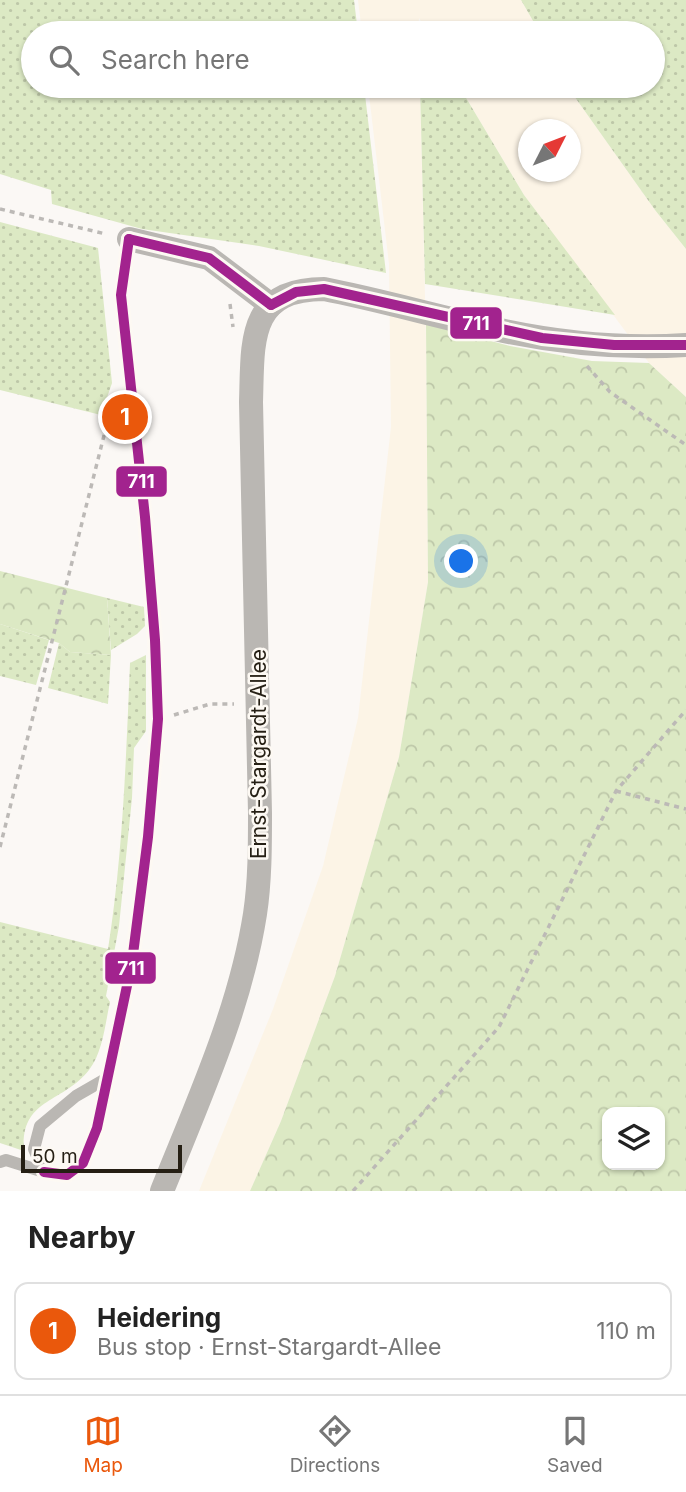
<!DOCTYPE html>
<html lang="en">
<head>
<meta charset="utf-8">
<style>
  :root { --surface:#fff; --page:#f6f6f6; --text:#222; --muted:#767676; --line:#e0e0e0; --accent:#ea580c }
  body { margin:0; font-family:Inter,sans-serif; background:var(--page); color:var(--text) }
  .controls { position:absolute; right:21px; bottom:21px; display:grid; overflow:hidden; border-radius:14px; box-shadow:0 2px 5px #0004 }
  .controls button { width:63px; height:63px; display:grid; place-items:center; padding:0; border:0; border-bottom:2px solid var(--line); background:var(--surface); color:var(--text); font:35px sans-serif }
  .compass { position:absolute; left:518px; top:119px; width:63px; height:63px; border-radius:50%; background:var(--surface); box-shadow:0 2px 5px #0004; rotate:48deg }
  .scale { position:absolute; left:21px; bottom:18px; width:161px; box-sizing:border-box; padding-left:7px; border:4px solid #251f14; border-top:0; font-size:19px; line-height:24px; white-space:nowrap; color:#251f14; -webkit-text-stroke:5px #fdf9f3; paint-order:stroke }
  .you { position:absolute; left:462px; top:562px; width:24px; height:24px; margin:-18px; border:5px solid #fff; border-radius:50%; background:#1a73e8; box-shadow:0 0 0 10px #1a73e833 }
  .badge { display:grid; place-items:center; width:46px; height:46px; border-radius:50%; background:var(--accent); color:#fff; font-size:23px; font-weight:700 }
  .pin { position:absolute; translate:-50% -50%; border:4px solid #fff; box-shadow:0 2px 7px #0006 }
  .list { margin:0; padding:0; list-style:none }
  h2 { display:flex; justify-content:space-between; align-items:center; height:91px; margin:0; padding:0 28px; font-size:30px }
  h2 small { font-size:23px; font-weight:400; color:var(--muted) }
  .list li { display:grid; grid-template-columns:46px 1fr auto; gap:21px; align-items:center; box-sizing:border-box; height:98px; margin:0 14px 14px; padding:0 14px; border:2px solid var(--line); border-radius:14px }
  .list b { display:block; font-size:26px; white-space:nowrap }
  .list p { margin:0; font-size:23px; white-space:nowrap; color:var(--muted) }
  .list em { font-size:23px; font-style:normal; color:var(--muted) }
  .icon { flex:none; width:38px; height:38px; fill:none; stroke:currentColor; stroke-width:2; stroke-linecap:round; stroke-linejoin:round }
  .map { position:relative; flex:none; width:686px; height:1191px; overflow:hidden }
  .search { position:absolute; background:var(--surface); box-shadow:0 2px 5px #0004; left:21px; right:21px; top:21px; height:77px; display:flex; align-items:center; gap:18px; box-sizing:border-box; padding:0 24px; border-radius:38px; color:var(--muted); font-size:26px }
  .sheet { height:203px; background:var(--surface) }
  nav { display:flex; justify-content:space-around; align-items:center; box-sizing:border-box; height:98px; border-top:2px solid var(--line); background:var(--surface); font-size:19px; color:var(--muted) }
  nav a { display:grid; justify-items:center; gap:4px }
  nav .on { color:var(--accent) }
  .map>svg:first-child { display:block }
  .built { fill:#fcf4e6; fill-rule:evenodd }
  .grass { fill:url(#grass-dots) }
  .forest { fill:url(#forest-crowns); fill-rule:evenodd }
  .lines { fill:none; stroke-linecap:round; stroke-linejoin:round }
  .path { stroke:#bcb9b6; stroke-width:3.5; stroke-dasharray:5 5; stroke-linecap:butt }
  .service { stroke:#bab7b3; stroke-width:12 }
  .minor { stroke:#bab7b3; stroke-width:24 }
  .bus-1-casing { stroke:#fdf9f3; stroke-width:16 }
  .bus-1 { stroke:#a2238e; stroke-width:10 }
  .labels { text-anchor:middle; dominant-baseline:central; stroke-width:5; stroke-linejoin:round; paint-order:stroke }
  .street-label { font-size:21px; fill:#251f14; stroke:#fdf9f3 }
  .line-badge { stroke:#fdf9f3; stroke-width:2.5 }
  .badge-label { font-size:19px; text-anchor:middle; font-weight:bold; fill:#fff }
</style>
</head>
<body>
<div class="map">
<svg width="686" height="1191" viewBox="0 0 686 1191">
  <defs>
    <pattern id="grass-dots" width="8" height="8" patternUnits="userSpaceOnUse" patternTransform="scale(1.75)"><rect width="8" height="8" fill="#dce9c4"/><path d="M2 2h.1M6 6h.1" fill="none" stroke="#bdc7a8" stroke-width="1.8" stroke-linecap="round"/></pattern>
    <pattern id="forest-crowns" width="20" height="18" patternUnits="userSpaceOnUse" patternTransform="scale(1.75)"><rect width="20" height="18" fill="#dce9c4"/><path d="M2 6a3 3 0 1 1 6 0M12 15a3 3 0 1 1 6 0" fill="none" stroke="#bdc7a8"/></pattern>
  </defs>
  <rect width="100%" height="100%" fill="#fbf8f5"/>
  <!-- built -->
  <g class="built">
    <polygon points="358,0 521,0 540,33 428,33 419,18 418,33 362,33"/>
    <polygon points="368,86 420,86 426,339 428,582 399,757 335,976 281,1121 250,1191 199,1191 273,1009 323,866 358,718 391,427 389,264"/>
    <path d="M459,86H567L655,210L686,249V397L649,363L524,195ZM528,130H570V172H528Z"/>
  </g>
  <!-- grass -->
  <g class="grass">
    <polygon points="0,0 354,0 358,33 33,33 33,86 364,86 386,273 259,246 142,229 52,204 51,190 0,174"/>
    <polygon points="521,0 686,0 686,249 655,210 567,86 653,86 653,33 540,33"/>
    <polygon points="420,86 459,86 524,195 615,315 425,284"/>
    <polygon points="0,222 98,248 112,383 101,415 0,390"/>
    <polygon points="107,598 144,607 145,626 137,634 111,650"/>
    <polygon points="0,624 49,640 36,685 0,676"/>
    <polygon points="59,643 70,652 111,655 108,704 48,688"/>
    <path d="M146,655V731L134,748L132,798L119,926L106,996L110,1002C105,1024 103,1052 89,1070C62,1104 20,1098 24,1151L0,1143V922L108,949C123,854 126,759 130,663Z"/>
  </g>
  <!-- forest -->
  <g class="forest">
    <path d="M426,324L510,346L592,361L649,363L686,397V1191H250L281,1121L335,976L399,757L428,582ZM607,1112H660V1165H607Z"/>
    <polygon points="0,571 107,598 111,655 70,652 59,643 0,624"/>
  </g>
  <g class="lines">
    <!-- path -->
    <g class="path">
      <polyline points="0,209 106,234"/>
      <polyline points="230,304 233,327"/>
      <polyline points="587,366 610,392 686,445"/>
      <polyline points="174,715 210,704 234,704"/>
      <polyline points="616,791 686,809"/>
      <polyline points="0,847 114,396"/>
      <polyline points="353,1191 499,1027 616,791 686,710"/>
    </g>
    <!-- service -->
    <g class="service">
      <polyline points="0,1162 6,1160 44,1172 67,1175 83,1163 97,1128 132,962 148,837 158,719 155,640 145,517 121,295 129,239"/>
      <polyline points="44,1172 34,1149 40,1126 76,1096 109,1077"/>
    </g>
    <!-- minor -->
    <g class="minor">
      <polyline points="129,239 209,258 271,305"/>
      <path d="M162,1191C198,1101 240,1010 255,914C260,881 260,846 260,813L251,402C253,342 247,289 324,289C381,300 438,317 495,329C558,343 622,349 686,345"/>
    </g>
    <defs>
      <g id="bus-1">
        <polyline points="129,239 209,258 271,305"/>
        <polyline points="271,305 296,292 324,289 542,338 614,345 686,345"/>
        <polyline points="44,1172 67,1175 83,1163 97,1128 132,962 148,837 158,719 155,640 145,517 121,295 129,239"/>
      </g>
    </defs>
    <!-- bus-1 casing -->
    <use href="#bus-1" class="bus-1-casing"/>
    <!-- bus-1 -->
    <use href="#bus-1" class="bus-1"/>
  </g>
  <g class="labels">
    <!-- street labels -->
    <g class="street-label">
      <text transform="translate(258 754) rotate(-90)">Ernst-Stargardt-Allee</text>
    </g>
  </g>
  <g class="line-badge">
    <rect x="449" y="306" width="54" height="34" rx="7" fill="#a2238e"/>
    <rect x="115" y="465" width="53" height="33" rx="7" fill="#a2238e"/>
    <rect x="104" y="951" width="53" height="34" rx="7" fill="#a2238e"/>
  </g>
  <g class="badge-label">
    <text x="476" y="330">711</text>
    <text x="141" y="488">711</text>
    <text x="131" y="975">711</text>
  </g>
</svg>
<div class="controls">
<button><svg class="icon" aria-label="layers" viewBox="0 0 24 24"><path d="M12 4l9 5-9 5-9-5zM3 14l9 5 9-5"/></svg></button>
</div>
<svg class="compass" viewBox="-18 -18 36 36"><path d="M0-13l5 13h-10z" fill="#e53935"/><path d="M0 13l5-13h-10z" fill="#767676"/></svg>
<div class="scale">50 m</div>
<div class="you"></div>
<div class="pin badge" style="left:125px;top:417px">1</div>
<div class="search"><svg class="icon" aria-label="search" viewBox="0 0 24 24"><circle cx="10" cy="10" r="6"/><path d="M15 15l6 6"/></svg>Search here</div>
</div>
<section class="sheet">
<h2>Nearby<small></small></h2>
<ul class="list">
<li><span class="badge">1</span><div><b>Heidering</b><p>Bus stop · Ernst-Stargardt-Allee</p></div><em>110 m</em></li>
</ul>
</section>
<nav>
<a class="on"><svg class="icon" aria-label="map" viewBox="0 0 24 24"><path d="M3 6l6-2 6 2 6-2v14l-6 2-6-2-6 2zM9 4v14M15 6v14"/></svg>Map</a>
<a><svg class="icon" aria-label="directions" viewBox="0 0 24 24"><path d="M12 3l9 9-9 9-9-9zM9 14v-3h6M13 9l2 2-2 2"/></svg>Directions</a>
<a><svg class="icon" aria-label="saved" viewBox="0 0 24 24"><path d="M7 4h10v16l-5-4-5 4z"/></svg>Saved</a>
</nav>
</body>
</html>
